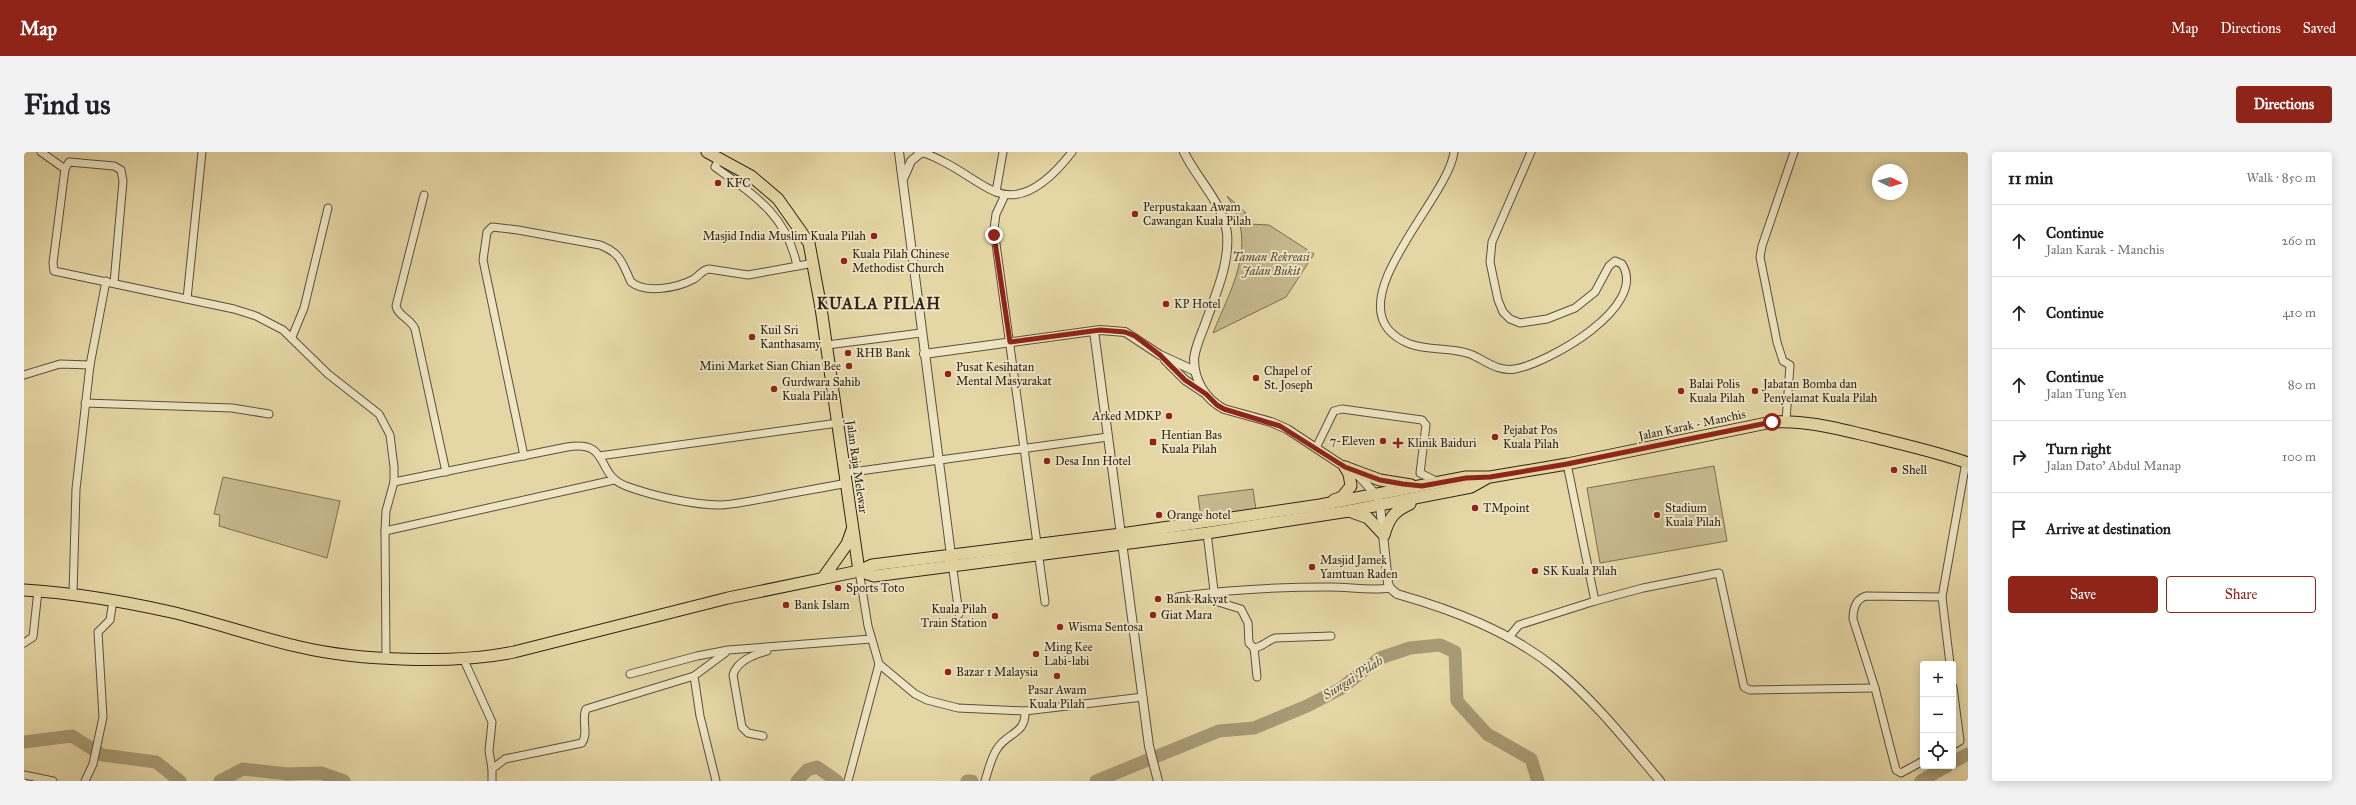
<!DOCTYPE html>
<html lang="en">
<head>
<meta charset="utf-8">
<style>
  :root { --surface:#fff; --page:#f2f2f2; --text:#202124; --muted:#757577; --line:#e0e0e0; --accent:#8f2418 }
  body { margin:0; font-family:"IM FELL Great Primer",serif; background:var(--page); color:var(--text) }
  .controls { position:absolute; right:12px; bottom:12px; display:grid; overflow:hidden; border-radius:4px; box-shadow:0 2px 10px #0003 }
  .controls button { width:36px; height:36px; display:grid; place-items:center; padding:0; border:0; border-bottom:1px solid var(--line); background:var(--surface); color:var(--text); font:20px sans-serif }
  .compass { position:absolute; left:1848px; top:12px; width:36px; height:36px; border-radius:50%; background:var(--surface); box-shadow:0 2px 10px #0003; rotate:95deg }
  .stop { position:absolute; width:12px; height:12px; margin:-9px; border:3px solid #8f2418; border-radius:50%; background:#fff }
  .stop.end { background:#8f2418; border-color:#fff; box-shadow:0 1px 4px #0008 }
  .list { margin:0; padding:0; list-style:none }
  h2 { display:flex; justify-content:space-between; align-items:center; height:52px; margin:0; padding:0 16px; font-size:17px }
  h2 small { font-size:13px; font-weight:400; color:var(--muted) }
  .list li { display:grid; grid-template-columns:26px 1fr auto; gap:12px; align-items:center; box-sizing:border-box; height:72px; padding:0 16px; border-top:1px solid var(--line) }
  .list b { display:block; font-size:15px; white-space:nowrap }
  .list p { margin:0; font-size:13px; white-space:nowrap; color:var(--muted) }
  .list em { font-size:13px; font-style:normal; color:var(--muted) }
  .actions { display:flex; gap:8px; padding:12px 16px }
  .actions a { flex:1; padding:9px 0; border:1px solid var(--accent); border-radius:4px; text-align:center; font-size:14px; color:var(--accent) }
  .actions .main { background:var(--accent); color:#fff }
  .icon { flex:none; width:22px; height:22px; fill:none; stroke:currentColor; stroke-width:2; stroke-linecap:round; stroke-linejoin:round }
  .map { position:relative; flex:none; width:1944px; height:629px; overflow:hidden; border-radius:4px }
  header { display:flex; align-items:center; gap:24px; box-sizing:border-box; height:56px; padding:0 20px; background:var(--accent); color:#fff }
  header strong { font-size:19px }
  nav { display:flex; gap:22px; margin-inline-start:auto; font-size:14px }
  .intro { display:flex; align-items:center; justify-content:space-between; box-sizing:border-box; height:96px; padding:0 24px }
  h1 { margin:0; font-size:28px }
  .button { padding:10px 18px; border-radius:4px; background:var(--accent); color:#fff; font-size:14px; font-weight:700 }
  main { display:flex; gap:24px; padding:0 24px }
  aside { flex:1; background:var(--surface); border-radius:4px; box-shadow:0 2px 10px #0003 }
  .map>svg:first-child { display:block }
  .green { fill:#c6b88d; stroke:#7a6e53 }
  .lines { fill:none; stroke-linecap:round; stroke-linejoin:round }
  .river { stroke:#a79a75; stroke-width:13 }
  .minor-casing { stroke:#5c503c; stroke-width:9 }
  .tertiary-casing { stroke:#5c503c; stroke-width:10 }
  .primary-casing { stroke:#2e2319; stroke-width:13 }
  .trunk-casing { stroke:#2e2319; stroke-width:13 }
  .minor { stroke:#eee5c4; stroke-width:7 }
  .tertiary { stroke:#eee5c4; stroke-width:8 }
  .primary { stroke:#e5d7a5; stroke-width:11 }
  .trunk { stroke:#e5d7a5; stroke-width:11 }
  .route { stroke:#8f2418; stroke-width:5 }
  .poi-dot { fill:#8f2418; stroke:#eee5c4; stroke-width:1.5 }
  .labels { text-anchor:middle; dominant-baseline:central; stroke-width:4; stroke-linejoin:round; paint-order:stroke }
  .poi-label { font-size:12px; fill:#2e2319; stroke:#eee5c4; text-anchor:start }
  .park-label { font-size:12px; font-style:italic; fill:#544836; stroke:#eee5c4 }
  .street-label { font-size:12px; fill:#2e2319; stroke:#eee5c4 }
  .water-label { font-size:13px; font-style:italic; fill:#584d39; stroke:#eee5c4 }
  .district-label { font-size:16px; font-weight:bold; letter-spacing:1px; fill:#2e2319; stroke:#eee5c4 }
</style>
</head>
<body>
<header>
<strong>Map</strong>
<nav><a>Map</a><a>Directions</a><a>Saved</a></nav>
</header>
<div class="intro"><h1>Find us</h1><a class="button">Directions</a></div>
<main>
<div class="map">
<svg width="1944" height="629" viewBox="0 0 1944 629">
  <rect width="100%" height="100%" fill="#e5d7a5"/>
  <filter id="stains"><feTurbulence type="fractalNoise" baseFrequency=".005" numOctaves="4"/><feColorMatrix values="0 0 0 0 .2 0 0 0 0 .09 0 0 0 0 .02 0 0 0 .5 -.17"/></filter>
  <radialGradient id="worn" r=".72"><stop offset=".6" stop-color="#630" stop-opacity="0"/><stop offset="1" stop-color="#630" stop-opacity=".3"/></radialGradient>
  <!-- green -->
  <g class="green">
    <path d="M1203,44L1221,60L1224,72L1245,73L1290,102L1262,145L1189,181C1208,134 1235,91 1203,44Z"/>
    <polygon points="1690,314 1703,389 1576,411 1563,336"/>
    <polygon points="199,325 316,349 303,406 195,374 196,363 190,362"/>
    <polygon points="1229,337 1232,358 1177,365 1174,344"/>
  </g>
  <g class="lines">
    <!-- river -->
    <g class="river">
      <polyline points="0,590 48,584 78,603 132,610 156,629"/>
      <polyline points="1929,610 1944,602"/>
      <polyline points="196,629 219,617 263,622 297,621 320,629"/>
      <polyline points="773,629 783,618 793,615 813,629"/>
      <polyline points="943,629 948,629"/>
      <polyline points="1072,629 1195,579 1230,576 1283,554 1316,537 1356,506 1386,496 1416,493 1431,500 1433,549 1463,582 1507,607 1514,629"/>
      <polyline points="1897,629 1923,614"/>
    </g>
    <defs>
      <g id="minor">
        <polyline points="17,0 41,17"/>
        <path d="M894,0C905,1 913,7 922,11C938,19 958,35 972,40C1002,52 1031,22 1048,0"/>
        <path d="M1430,0C1425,43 1329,134 1364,177C1369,183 1378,189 1386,192C1405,199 1427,195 1446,202C1461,208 1473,220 1491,217C1524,211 1625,155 1598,112L1591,109L1585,114L1571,140L1551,156L1523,167L1496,171L1486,167L1479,160L1474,148L1466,110L1468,90L1507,0"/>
        <path d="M695,7L691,15C730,43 763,63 773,114"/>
        <polyline points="972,40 979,0"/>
        <path d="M400,43L372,154C374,164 387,167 391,177L422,320"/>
        <polyline points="981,43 972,62 970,77 1021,450"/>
        <polyline points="90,131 99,29 97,18 90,14 45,10 41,17 29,111 30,119 210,157 232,164 259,178 304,222 355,262 366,283 370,315 370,330 362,359 361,379 362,505"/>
        <polyline points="163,147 178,0"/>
        <polyline points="268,185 280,156 304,56"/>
        <polyline points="803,193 897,181"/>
        <polyline points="0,223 36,212 66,213"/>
        <polyline points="61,251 208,256 245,262"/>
        <polyline points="1762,269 1766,213 1759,209 1753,190 1736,105 1738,94 1770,0"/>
        <polyline points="1292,296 1310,259 1318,257 1398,268 1402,273 1396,321 1414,330"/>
        <path d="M500,304L459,108L463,80L468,75L494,78L576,93C597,101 598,111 607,130C622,142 653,136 670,127C676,123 678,118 685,117L724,123L790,111"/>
        <polyline points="575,304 814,271"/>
        <polyline points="1543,312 1571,449"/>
        <polyline points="821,321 1084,285"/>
        <path d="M370,330L543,295C588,288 570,322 602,334C629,344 669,353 697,353C714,352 731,348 748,345C773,340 798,336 823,331"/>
        <polyline points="361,379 590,328"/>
        <path d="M1183,381L1191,447L1194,450L1217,457L1224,471L1225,491L1230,496C1238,495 1243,489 1251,486L1307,484"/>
        <polyline points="928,411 935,462"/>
        <polyline points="835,419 844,474 855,512 891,542 903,548 934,556 1001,559 1119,545"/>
        <polyline points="49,442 52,337 66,213 82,129"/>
        <path d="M1154,445C1204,437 1255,435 1306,435C1326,435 1346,439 1366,436"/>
        <polyline points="1485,485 1495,473 1571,449 1619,436 1695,421 1720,535 1726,538 1851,536"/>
        <polyline points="0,491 9,485 14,439"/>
        <polyline points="1230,496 1233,525"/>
        <polyline points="439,506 468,570 465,599 468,617"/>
        <polyline points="1926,512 1918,445 1942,310"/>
        <polyline points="606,522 673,504 704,498 847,487"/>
        <polyline points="1929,535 1936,589 1929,593"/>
        <path d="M739,584L724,581L718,575L709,523C713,509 729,503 743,499"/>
        <path d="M1899,609L1877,621L1872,618L1851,536L1829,467C1829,457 1832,447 1842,444L1918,445"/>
        <polyline points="0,623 29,629"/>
        <polyline points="61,629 69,612 79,565 74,480 86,468 89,448"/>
        <path d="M468,629V617L481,607L558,591C565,581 557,568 562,557L670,524"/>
        <polyline points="692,629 676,564 670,524 701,501"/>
        <polyline points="824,629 855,512"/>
        <path d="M961,629C964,619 967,606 973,597C983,580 1002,583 1001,559"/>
      </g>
      <g id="tertiary">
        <polyline points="875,0 927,403"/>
        <path d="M1160,0C1172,26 1199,51 1203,81C1206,113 1190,146 1180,175C1176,185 1171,196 1170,207C1170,228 1181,247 1200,257L1247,270L1263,277L1336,325L1352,343L1356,353L1364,431L1366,436L1373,442C1429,458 1485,479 1531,516C1571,549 1603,590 1636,629"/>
        <polyline points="880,25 887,9 898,0"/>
        <polyline points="1070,179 1125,594 1134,629"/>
        <polyline points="900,202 1076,178 1101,180 1136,203 1171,219"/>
        <polyline points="1141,208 1161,228 1179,240"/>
      </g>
      <g id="primary">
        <polyline points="1321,315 1356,328 1387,333"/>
        <polyline points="1310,348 1318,345 1327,334 1325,322 1321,315"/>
        <polyline points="1325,359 1344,366 1360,383"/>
        <path d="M1360,383C1365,366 1370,359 1386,352"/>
        <polyline points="835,419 850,424 1183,381 1325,359 1447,335 1463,326"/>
        <path d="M0,438C50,441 98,449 147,460C190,470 232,485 276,495C335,509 431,512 490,500L704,446L835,419L848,413L1097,382L1296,353L1442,325H1466L1543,312L1748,270C1783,268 1815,277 1849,285C1881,293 1913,300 1944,311"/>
      </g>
      <g id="trunk">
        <polyline points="683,0 727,24 740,35 754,47 785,91 797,156 835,419"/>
        <polyline points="799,426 823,392 828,378"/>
      </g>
    </defs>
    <!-- minor casing -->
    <use href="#minor" class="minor-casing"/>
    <!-- tertiary casing -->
    <use href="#tertiary" class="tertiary-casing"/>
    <!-- primary casing -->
    <use href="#primary" class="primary-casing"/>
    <!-- trunk casing -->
    <use href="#trunk" class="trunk-casing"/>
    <!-- minor -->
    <use href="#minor" class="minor"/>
    <!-- tertiary -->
    <use href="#tertiary" class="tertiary"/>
    <!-- primary -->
    <use href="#primary" class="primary"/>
    <!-- trunk -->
    <use href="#trunk" class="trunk"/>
  </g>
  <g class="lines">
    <!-- route -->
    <polyline class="route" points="970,83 986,190 1076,178 1101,180 1111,184 1136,203 1161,228 1182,242 1193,253 1200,257 1256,274 1321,315 1356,328 1379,332 1398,334 1442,326 1466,325 1543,312 1748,270"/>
  </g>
  <!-- markers -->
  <g class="poi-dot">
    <circle cx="694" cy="31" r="4"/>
    <circle cx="1111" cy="62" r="4"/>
    <circle cx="850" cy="84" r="4"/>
    <circle cx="820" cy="109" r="4"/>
    <circle cx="1142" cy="152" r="4"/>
    <circle cx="728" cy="185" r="4"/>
    <circle cx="824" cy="201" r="4"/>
    <circle cx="825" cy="214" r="4"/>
    <circle cx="924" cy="222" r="4"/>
    <circle cx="1232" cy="226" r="4"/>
    <circle cx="750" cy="237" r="4"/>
    <circle cx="1657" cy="239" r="4"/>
    <circle cx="1731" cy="239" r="4"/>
    <circle cx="1145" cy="264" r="4"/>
    <circle cx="1471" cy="285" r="4"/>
    <circle cx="1359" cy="289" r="4"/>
    <rect x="1125" y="286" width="8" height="8" rx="2"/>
    <path d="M1372 285h4v4h4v4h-4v4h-4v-4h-4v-4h4z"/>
    <circle cx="1023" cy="309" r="4"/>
    <circle cx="1870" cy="318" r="4"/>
    <circle cx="1451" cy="356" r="4"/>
    <circle cx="1135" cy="363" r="4"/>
    <circle cx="1633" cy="363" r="4"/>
    <circle cx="1288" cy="415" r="4"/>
    <circle cx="1511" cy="419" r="4"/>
    <circle cx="814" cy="436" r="4"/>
    <circle cx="1134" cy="447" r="4"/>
    <circle cx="762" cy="453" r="4"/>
    <circle cx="1129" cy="463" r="4"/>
    <circle cx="971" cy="464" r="4"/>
    <circle cx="1036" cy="475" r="4"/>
    <circle cx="1012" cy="502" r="4"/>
    <circle cx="924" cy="520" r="4"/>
    <circle cx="1033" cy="524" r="4"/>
  </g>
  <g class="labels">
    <!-- poi labels -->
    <g class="poi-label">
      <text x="702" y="31">KFC</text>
      <text x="1119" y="55">Perpustakaan Awam<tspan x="1119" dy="14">Cawangan Kuala Pilah</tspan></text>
      <text x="842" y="84" text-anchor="end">Masjid India Muslim Kuala Pilah</text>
      <text x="828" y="102">Kuala Pilah Chinese<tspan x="828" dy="14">Methodist Church</tspan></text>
      <text x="1150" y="152">KP Hotel</text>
      <text x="736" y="178">Kuil Sri<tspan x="736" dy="14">Kanthasamy</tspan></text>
      <text x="832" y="201">RHB Bank</text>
      <text x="817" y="214" text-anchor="end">Mini Market Sian Chian Bee</text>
      <text x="932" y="215">Pusat Kesihatan<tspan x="932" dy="14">Mental Masyarakat</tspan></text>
      <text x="1240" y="219">Chapel of<tspan x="1240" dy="14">St. Joseph</tspan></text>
      <text x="758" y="230">Gurdwara Sahib<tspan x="758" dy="14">Kuala Pilah</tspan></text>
      <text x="1665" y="232">Balai Polis<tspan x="1665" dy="14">Kuala Pilah</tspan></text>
      <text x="1739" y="232">Jabatan Bomba dan<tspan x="1739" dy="14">Penyelamat Kuala Pilah</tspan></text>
      <text x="1137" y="264" text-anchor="end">Arked MDKP</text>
      <text x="1479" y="278">Pejabat Pos<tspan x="1479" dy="14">Kuala Pilah</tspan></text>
      <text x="1137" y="283">Hentian Bas<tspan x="1137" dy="14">Kuala Pilah</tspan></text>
      <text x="1351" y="289" text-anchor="end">7-Eleven</text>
      <text x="1383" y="291">Klinik Baiduri</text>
      <text x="1031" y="309">Desa Inn Hotel</text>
      <text x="1878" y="318">Shell</text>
      <text x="1459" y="356">TMpoint</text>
      <text x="1641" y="356">Stadium<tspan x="1641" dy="14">Kuala Pilah</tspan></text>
      <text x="1143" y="363">Orange hotel</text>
      <text x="1296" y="408">Masjid Jamek<tspan x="1296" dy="14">Yamtuan Raden</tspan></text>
      <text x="1519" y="419">SK Kuala Pilah</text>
      <text x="822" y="436">Sports Toto</text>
      <text x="1142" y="447">Bank Rakyat</text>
      <text x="770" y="453">Bank Islam</text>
      <text x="963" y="457" text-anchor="end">Kuala Pilah<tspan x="963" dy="14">Train Station</tspan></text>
      <text x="1137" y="463">Giat Mara</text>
      <text x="1044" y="475">Wisma Sentosa</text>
      <text x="1020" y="495">Ming Kee<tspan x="1020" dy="14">Labi-labi</tspan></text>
      <text x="932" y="520">Bazar 1 Malaysia</text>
      <text x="1033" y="538" text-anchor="middle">Pasar Awam<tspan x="1033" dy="14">Kuala Pilah</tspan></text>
    </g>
    <!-- park labels -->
    <g class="park-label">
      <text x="1247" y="105">Taman Rekreasi<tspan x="1247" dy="14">Jalan Bukit</tspan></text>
    </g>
    <!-- street labels -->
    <g class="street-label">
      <text transform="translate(1668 273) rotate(-12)">Jalan Karak - Manchis</text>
      <text transform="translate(833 315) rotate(82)">Jalan Raja Melewar</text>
    </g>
    <!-- water labels -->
    <g class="water-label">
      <text transform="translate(1329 526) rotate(-33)">Sungai Pilah</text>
    </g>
    <!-- district labels -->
    <g class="district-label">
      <text x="855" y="151">KUALA PILAH</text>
    </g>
  </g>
  <rect width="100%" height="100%" filter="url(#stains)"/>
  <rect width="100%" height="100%" fill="url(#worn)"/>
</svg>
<div class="controls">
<button>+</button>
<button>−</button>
<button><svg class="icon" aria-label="locate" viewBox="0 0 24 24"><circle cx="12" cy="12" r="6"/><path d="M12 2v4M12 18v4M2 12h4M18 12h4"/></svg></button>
</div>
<svg class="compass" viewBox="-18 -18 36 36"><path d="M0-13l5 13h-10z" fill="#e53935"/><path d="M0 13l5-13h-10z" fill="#757577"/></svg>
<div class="stop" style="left:1748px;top:270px"></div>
<div class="stop end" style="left:970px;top:83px"></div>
</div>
<aside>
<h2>11 min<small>Walk · 850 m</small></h2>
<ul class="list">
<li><svg class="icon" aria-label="ahead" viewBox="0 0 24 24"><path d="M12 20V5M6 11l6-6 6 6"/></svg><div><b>Continue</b><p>Jalan Karak - Manchis</p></div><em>260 m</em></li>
<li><svg class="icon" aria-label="ahead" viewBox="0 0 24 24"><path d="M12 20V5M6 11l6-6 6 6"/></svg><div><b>Continue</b></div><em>410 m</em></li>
<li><svg class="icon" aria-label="ahead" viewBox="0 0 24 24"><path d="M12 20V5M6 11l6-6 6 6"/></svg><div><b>Continue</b><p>Jalan Tung Yen</p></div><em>80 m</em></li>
<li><svg class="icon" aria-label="right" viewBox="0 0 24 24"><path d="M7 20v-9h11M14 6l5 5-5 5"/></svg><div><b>Turn right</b><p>Jalan Dato' Abdul Manap</p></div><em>100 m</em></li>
<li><svg class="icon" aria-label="arrive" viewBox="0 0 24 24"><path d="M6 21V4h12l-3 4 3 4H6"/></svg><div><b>Arrive at destination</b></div></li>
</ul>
<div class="actions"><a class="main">Save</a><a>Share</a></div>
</aside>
</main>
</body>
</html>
